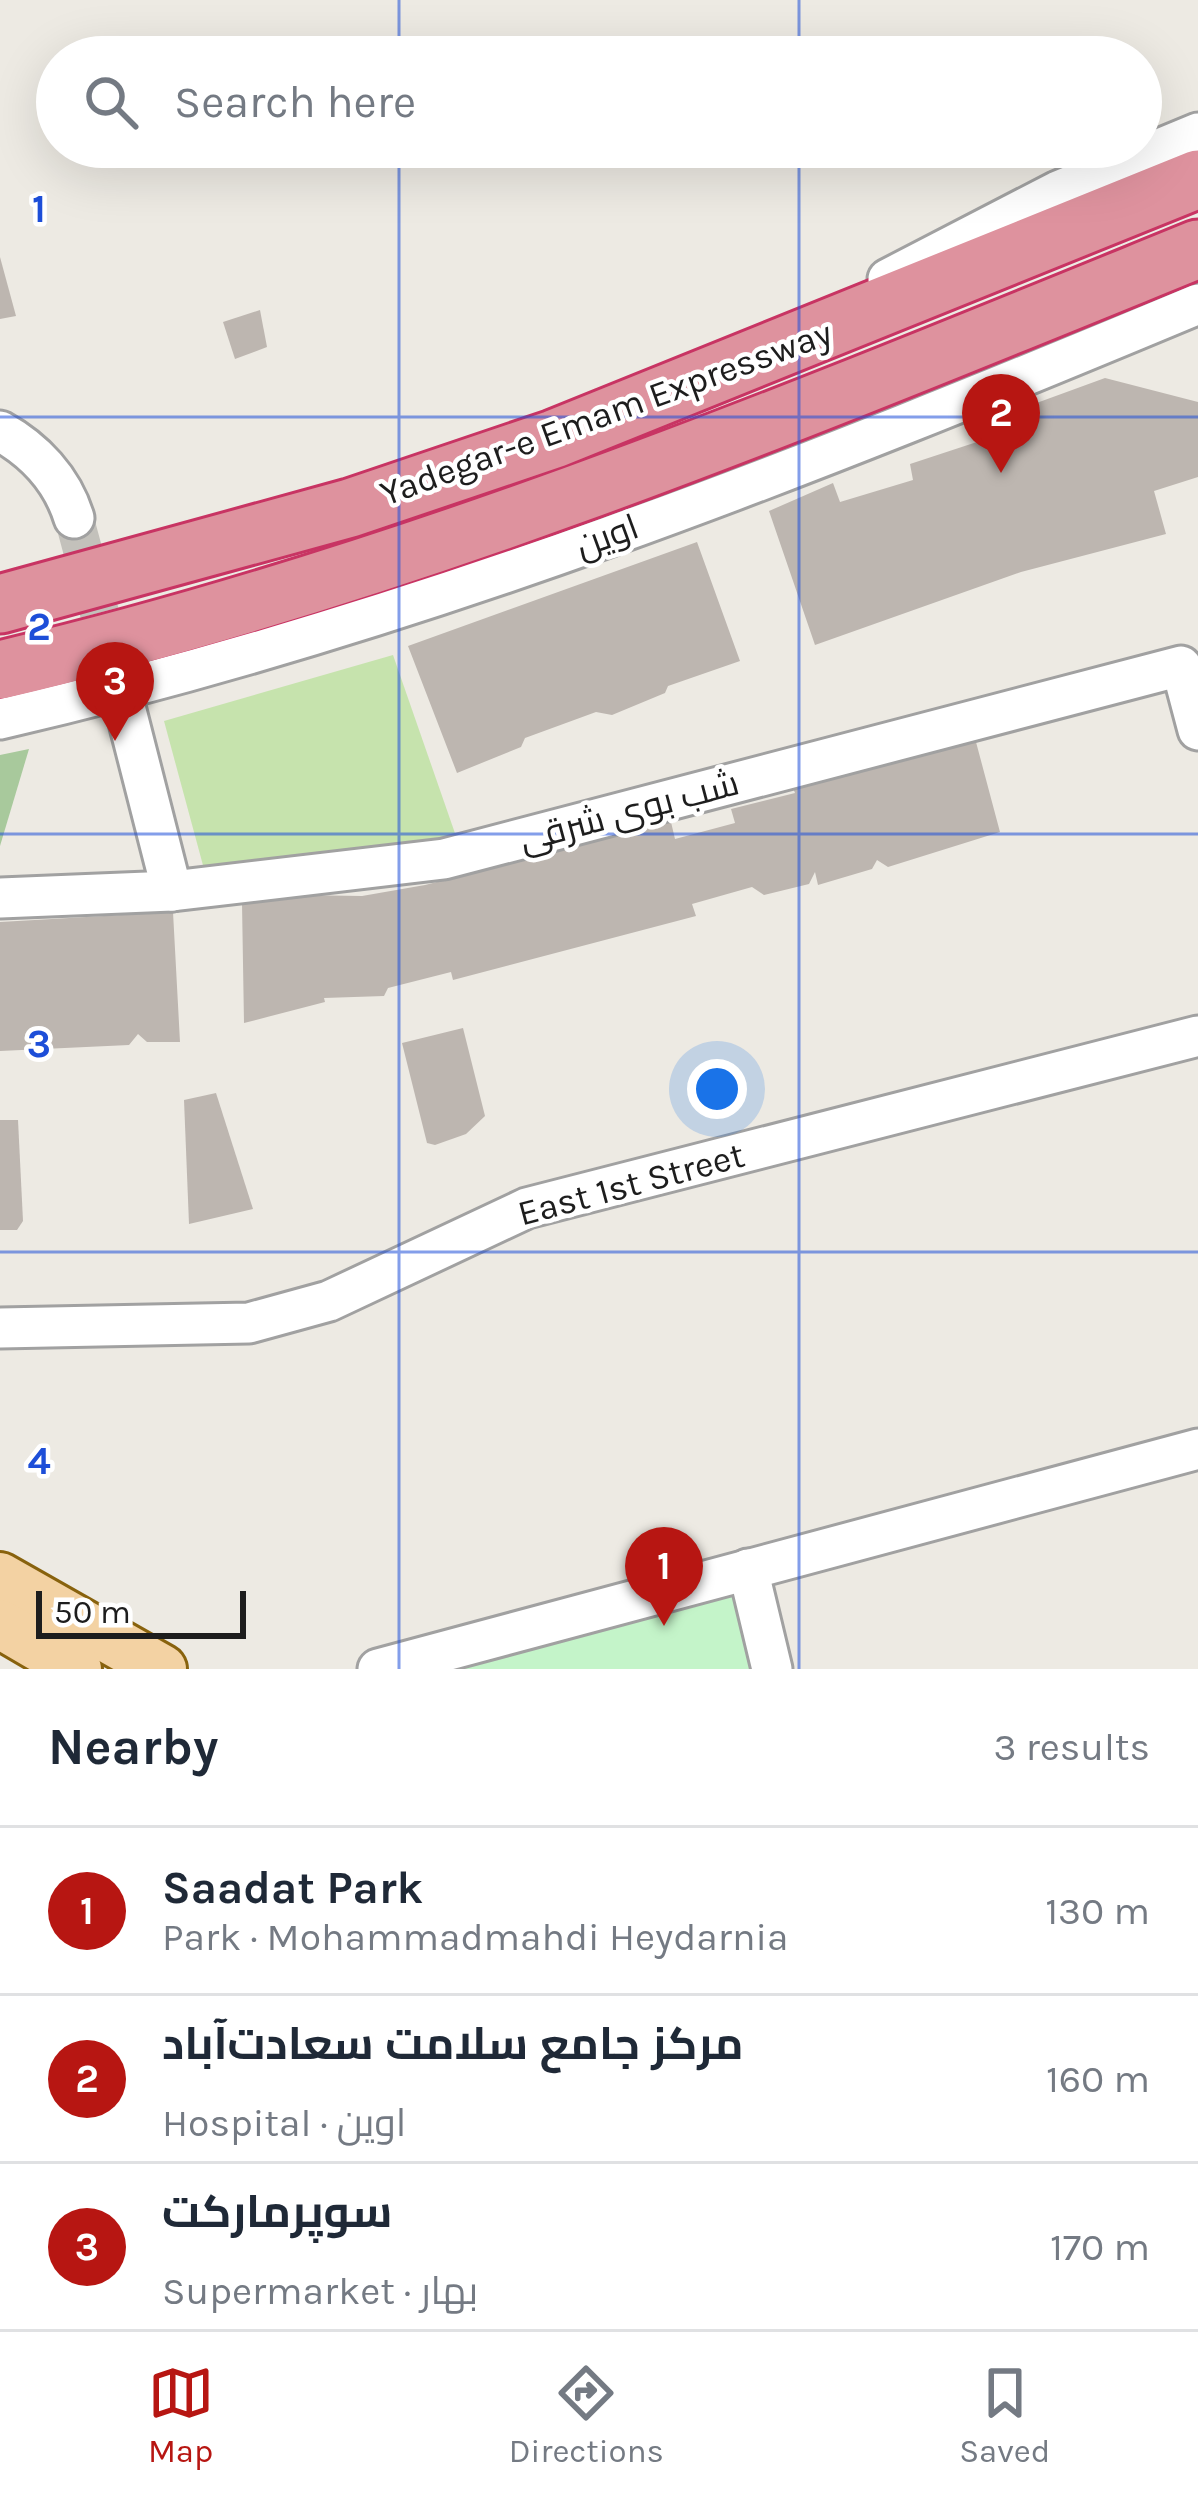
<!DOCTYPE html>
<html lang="en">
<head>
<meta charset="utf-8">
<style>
  :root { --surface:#fff; --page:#f2f2f3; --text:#1f2937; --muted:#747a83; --line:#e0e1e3; --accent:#b71612 }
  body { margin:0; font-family:Karla,Cairo,sans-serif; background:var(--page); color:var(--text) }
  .scale { position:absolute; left:36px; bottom:30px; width:210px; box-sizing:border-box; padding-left:12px; border:6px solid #1d1d1d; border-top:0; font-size:33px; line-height:42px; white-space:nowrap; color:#1d1d1d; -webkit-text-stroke:9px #fff; paint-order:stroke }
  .you { position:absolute; left:717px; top:1089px; width:42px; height:42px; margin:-30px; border:9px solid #fff; border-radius:50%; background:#1a73e8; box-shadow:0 0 0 18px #1a73e833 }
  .badge { display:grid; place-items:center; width:78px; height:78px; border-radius:50%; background:var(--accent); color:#fff; font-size:39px; font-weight:700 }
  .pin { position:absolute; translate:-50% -99px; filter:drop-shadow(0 3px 6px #0008) }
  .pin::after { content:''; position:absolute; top:63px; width:42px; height:36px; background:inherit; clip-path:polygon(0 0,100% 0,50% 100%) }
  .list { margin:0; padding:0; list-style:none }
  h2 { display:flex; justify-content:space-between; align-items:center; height:156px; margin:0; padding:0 48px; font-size:51px }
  h2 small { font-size:39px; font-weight:400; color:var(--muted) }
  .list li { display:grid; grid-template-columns:78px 1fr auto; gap:36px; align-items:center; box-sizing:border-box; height:168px; padding:0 48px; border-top:3px solid var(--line) }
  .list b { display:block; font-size:45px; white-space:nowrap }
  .list p { margin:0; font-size:39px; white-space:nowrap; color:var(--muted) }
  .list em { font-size:39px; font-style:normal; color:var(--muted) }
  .icon { flex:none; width:66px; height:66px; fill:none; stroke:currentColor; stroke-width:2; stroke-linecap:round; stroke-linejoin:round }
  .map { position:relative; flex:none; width:1198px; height:1669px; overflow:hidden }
  .search { position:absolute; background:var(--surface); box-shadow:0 12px 48px #0002; left:36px; right:36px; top:36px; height:132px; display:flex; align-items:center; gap:30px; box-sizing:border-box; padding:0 42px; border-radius:66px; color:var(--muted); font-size:45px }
  .sheet { height:660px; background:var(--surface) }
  nav { display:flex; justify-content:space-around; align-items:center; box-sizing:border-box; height:168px; border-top:3px solid var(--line); background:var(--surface); font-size:33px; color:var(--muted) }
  nav a { display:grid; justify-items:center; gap:6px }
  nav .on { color:var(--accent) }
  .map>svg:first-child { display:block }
  .grass { fill:#c6e3ad }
  .forest { fill:#a8c99c }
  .park { fill:#c4f4c9 }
  .building { fill:#bdb6b0 }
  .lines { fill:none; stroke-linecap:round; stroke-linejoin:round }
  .minor-tunnel { stroke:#c3c1bb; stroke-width:39; stroke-dasharray:39 20; stroke-linecap:butt }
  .minor-casing { stroke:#a1a1a1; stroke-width:45 }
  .major-casing { stroke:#88620d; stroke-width:54 }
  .highway-casing { stroke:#c83463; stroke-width:63 }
  .minor { stroke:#fff; stroke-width:39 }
  .major { stroke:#f3d2a3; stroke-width:48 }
  .highway { stroke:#de929e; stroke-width:57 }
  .grid { fill:none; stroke:#1d4ed8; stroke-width:3; stroke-opacity:0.55 }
  .labels { text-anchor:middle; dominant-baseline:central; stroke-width:9; stroke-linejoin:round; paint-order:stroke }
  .street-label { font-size:36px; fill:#1d1d1d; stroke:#fff }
  .grid-label { font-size:39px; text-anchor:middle; font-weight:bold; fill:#1d4ed8; stroke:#fff; stroke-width:9; stroke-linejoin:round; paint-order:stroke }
</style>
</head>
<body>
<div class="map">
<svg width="1198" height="1669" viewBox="0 0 1198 1669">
  <rect width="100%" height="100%" fill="#edeae3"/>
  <!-- grass -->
  <polygon class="grass" points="393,655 457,839 204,869 164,721"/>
  <!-- forest -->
  <polygon class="forest" points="29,749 0,846 0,755"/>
  <!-- park -->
  <polygon class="park" points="737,1583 759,1669 425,1669"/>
  <!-- building -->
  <g class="building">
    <polygon points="0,257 16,316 0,319"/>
    <polygon points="260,310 267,347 235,359 223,322"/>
    <polygon points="1105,378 1198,402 1198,477 1154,491 1166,534 1021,572 815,645 769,511 833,483 840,502 913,480 910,464 983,440 979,424"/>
    <polygon points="697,542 740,661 668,686 665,693 612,715 596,712 525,738 521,747 457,773 408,646"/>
    <polygon points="976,742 1000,832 888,867 877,860 872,869 818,885 815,872 809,884 764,895 752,887 692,904 696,916 453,980 451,972 388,988 384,996 324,998 325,1002 244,1023 242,903 297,895 362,896 425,885 671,822 675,839 735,823 731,809 795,793 793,788"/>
    <polygon points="173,912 180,1042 147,1042 138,1034 129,1045 0,1051 0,922"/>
    <polygon points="463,1028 485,1116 466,1134 435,1145 427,1143 402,1043"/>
    <polygon points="216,1093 253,1209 189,1224 184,1100"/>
    <polygon points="0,1120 18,1120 23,1221 17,1230 0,1230"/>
  </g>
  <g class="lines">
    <!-- minor-tunnel -->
    <polyline class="minor-tunnel" points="74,518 113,663"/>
    <defs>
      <g id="minor">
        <polyline points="888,279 1058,191 1198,133"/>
        <path d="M0,431C34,450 62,479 74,518"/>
        <polyline points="121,691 172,891"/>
        <path d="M0,719C413,624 808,467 1198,304"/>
        <polyline points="0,898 172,891 444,859 1181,666 1198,730"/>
        <polyline points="0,1328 249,1323 329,1301 527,1208 1198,1036"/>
        <polyline points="748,1569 772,1669"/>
        <polyline points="378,1669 1198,1449"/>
      </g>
      <g id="major">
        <polyline points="0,1577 162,1669"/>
        <polyline points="0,1624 77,1669"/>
      </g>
      <g id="highway">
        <polyline points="0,604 350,508 554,439 1198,179"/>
        <path d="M0,670C415,572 805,409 1198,249"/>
      </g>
    </defs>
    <!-- minor casing -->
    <use href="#minor" class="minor-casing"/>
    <!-- major casing -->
    <use href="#major" class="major-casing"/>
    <!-- highway casing -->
    <use href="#highway" class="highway-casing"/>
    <!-- minor -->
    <use href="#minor" class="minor"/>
    <!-- major -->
    <use href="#major" class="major"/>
    <!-- highway -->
    <use href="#highway" class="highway"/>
  </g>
  <!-- grid -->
  <path class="grid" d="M399,0V57M799,0V57M399,147V1669M799,147V1669M0,417H1198M0,834H1198M0,1252H1198"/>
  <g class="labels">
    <!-- street labels -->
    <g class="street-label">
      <text transform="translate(606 413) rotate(-20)">Yadegar-e Emam Expressway</text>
      <text transform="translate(607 536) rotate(-20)">اوین</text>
      <text transform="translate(629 811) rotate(-15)">شب بوی شرقی</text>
      <text transform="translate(631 1184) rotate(-15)">East 1st Street</text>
    </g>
  </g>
  <g class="grid-label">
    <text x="39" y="222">1</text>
    <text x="39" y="640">2</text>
    <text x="39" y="1057">3</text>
    <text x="39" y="1474">4</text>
  </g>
</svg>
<div class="scale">50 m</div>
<div class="you"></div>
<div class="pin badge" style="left:664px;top:1626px">1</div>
<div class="pin badge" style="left:1001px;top:473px">2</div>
<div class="pin badge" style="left:115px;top:741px">3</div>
<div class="search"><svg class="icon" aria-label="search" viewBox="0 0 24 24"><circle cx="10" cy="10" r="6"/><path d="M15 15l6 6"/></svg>Search here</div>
</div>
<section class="sheet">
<h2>Nearby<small>3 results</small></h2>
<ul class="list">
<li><span class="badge">1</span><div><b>Saadat Park</b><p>Park · Mohammadmahdi Heydarnia</p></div><em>130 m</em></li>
<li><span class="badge">2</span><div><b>مرکز جامع سلامت سعادت‌آباد</b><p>Hospital · اوین</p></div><em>160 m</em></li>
<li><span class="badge">3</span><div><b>سوپرمارکت</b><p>Supermarket · بهار</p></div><em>170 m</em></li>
</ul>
</section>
<nav>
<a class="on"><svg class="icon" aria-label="map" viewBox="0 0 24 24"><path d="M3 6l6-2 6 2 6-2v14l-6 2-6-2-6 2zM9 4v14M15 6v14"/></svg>Map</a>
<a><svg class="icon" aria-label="directions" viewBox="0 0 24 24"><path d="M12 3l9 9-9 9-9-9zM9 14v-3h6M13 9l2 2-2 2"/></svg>Directions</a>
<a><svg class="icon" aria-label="saved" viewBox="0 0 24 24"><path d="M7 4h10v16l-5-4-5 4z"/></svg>Saved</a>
</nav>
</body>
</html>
